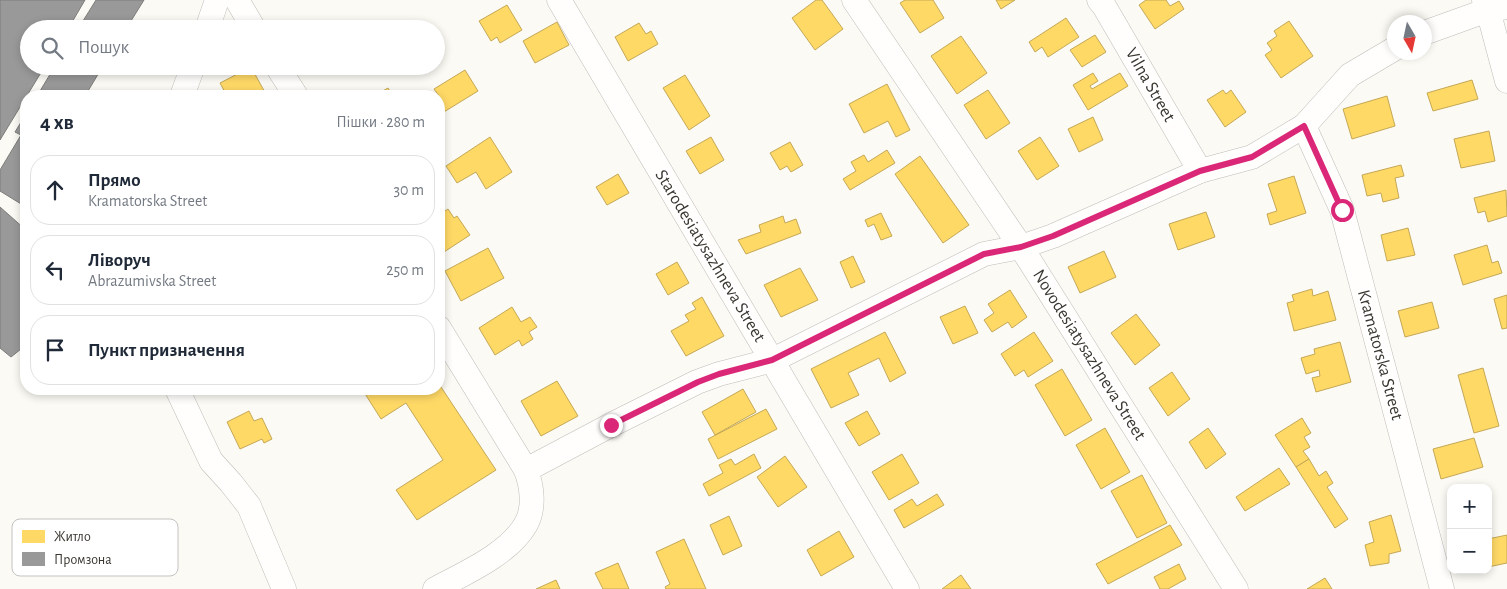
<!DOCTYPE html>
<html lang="uk">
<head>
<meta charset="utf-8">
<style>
  :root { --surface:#fff; --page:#f6f6f7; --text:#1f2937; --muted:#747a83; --line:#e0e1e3 }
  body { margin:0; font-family:"Alegreya Sans",sans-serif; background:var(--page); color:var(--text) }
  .controls { position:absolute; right:15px; bottom:15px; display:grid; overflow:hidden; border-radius:10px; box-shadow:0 2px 8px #0003 }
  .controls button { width:45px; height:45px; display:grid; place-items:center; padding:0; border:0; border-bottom:1px solid var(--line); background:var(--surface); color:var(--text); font:25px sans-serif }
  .compass { position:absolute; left:1387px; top:15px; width:45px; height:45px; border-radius:50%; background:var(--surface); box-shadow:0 2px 8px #0003; rotate:171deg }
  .stop { position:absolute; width:15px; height:15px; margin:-11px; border:4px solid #db2777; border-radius:50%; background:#fff }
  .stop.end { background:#db2777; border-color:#fff; box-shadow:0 1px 5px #0008 }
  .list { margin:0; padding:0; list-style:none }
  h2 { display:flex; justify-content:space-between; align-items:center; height:65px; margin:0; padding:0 20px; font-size:21px }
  h2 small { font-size:16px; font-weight:400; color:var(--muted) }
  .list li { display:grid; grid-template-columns:32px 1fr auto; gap:15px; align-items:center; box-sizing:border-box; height:70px; margin:0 10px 10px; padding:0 10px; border:1px solid var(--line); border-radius:20px }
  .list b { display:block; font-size:19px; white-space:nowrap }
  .list p { margin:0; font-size:16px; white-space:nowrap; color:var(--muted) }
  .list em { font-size:16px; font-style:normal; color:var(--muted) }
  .icon { flex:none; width:28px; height:28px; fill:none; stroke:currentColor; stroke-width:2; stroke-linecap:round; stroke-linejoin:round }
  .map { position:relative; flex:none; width:1507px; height:589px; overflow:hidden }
  .search { position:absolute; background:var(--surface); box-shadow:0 2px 8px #0003; left:20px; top:20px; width:425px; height:55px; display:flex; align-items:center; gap:12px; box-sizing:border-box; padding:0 18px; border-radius:28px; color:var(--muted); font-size:19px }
  .panel { position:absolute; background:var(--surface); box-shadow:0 2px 8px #0003; left:20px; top:90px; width:425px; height:305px; border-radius:20px }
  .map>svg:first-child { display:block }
  .homes { fill:#ffd966; stroke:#c4a856 }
  .industry { fill:#999; stroke:#7c7c7a }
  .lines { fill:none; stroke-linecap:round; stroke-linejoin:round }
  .street-casing { stroke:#bfbdb8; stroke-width:25 }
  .street { stroke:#fffefd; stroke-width:24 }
  .route { stroke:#db2777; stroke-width:6 }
  .labels { text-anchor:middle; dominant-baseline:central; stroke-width:5; stroke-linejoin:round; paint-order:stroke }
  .street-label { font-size:18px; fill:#3a3731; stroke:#fff }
  .key { fill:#fff; stroke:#c4c3c1; stroke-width:1 }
  .key-label { font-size:14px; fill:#3a3731 }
</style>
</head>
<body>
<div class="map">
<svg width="1507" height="589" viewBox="0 0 1507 589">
  <rect width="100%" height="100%" fill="#fcfaf4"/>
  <!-- homes -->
  <g class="homes">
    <polygon points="816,0 822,0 843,29 815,50 792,18"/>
    <polygon points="905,0 933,0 944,18 920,33 900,3"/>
    <polygon points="996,0 1015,0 1001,9"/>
    <polygon points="1146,0 1166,0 1170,6 1179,1 1184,9 1155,29 1139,5"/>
    <polygon points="507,5 522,30 500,43 497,37 491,41 479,21"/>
    <polygon points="1066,18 1079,37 1048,57 1042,47 1035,52 1029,42"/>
    <polygon points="1289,21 1313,56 1281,78 1265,55 1272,50 1267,43 1277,36 1274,31"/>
    <polygon points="557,22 569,45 535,63 523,41"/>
    <polygon points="639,23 646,34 651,31 658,44 628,61 615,37"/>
    <polygon points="1095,35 1106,52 1082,67 1070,50"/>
    <polygon points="961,36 987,73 957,94 931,56"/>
    <polygon points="251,67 267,96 227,96 220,83"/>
    <polygon points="465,70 478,91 439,115 439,96 434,89"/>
    <polygon points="1093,73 1098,81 1090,86 1092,89 1120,73 1128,86 1088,110 1073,85"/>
    <polygon points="685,75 710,116 689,130 663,88"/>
    <polygon points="1472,80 1478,99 1433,111 1427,93"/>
    <polygon points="887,84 910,130 896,137 888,121 864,133 849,104"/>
    <polygon points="388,88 393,96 374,96"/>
    <polygon points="988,90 1010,123 986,139 964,105"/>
    <polygon points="1223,90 1226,94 1231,90 1246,112 1225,127 1207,100"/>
    <polygon points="1387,96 1395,126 1352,139 1343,109"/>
    <polygon points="1093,117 1103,140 1079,152 1068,129"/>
    <polygon points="1489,131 1495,161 1461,168 1454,139"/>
    <polygon points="490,137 512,172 486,189 476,172 457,183 446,166"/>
    <polygon points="711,137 724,160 700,174 686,151"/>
    <polygon points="1040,137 1059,166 1037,180 1018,151"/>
    <polygon points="790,142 803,165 791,172 787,166 780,170 770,153"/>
    <polygon points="887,150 895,163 850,190 843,179 856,171 851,162 864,155 868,162"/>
    <polygon points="920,156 969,225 943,243 895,174"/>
    <polygon points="1401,165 1404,176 1395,178 1399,198 1383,202 1381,193 1367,196 1362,175"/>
    <polygon points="618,174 629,193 607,205 596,187"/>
    <polygon points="1294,176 1306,213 1270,225 1267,214 1277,211 1268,184"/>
    <polygon points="1506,190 1507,216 1488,222 1485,211 1478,213 1474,198"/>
    <polygon points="448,209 454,218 457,216 470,235 444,252 440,245 439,246 439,215"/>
    <polygon points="1206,212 1215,237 1178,250 1169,224"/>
    <polygon points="881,213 892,236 881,240 874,224 868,227 865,220"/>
    <polygon points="783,216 785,223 796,219 801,233 746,254 738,240 761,232 759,225"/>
    <polygon points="1408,228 1415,255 1387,261 1381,235"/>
    <polygon points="1487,245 1492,263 1498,261 1502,273 1463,285 1454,255"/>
    <polygon points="488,248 504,278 461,301 445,271"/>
    <polygon points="1104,251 1116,277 1080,293 1068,267"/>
    <polygon points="853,256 865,282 851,288 840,262"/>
    <polygon points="677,262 689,283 668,295 656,274"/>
    <polygon points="800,268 818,300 781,317 764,285"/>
    <polygon points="1312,289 1313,296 1328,291 1336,320 1294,331 1287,303 1294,301 1292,295"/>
    <polygon points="1010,290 1027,317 1012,328 1008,322 992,332 984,320 994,313 988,304"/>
    <polygon points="1507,295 1507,328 1502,329 1494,299"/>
    <polygon points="702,297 724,336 686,356 671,331 689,321 685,315 696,309 692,303"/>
    <polygon points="1432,302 1439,328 1405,337 1398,311"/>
    <polygon points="965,306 978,333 953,344 940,317"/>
    <polygon points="512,307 521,322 530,317 537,327 529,332 533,339 522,346 519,340 495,355 479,328"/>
    <polygon points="1136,314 1160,345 1135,365 1111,333"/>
    <polygon points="885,332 906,373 890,382 879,358 848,373 859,395 831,408 811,369"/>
    <polygon points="1034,332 1053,361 1028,377 1024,370 1015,376 1001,354"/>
    <polygon points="1340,342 1351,382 1316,392 1312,378 1320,376 1319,370 1306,374 1301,358 1315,354 1314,349"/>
    <polygon points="1483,368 1499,426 1474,433 1458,375"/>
    <polygon points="1062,369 1092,420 1065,436 1035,385"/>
    <polygon points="1172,372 1190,399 1168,416 1149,388"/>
    <polygon points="557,381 578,416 541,436 521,401"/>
    <polygon points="439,384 496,470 417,520 396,490 443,460 406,403 381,419 362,389 439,389"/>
    <polygon points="743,389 756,412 715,435 702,412"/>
    <polygon points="766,409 777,429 718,459 708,439"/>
    <polygon points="249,411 254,421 262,418 272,439 264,443 262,439 240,449 227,422"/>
    <polygon points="867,411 880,434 859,446 845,423"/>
    <polygon points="1302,418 1311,433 1304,437 1310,447 1303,451 1309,459 1296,467 1275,435"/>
    <polygon points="1105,428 1130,472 1101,489 1076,445"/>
    <polygon points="1208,428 1226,454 1206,469 1189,442"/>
    <polygon points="1474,438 1483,467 1441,479 1433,449"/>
    <polygon points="754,454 761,468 709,496 703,484 723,473 719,465 731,459 735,465"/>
    <polygon points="902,454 919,483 889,500 872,472"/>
    <polygon points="785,456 807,487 778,507 757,477"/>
    <polygon points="1309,459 1319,476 1326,471 1333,483 1327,487 1348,519 1335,528 1296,467"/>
    <polygon points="1279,468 1290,484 1245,511 1236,497"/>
    <polygon points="1142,475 1167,523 1137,538 1111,491"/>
    <polygon points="937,494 944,505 904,528 894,510 912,499 917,506"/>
    <polygon points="1391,515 1401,551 1389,554 1389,563 1370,566 1365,545 1374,542 1369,522"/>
    <polygon points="729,516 742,546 723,555 710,525"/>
    <polygon points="1170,525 1182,545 1108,584 1096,564"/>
    <polygon points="839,531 854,557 821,576 807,550"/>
    <polygon points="1507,535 1507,563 1488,567 1488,539"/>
    <polygon points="684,539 706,589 666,589 665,587 670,584 656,552"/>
    <polygon points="618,563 629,589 603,589 595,573"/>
    <polygon points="1179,564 1186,579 1168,589 1160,589 1154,577"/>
    <polygon points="961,575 971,589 942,589"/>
    <polygon points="1325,578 1332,589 1307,589"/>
    <polygon points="556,580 560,589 536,589"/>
  </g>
  <!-- industry -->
  <g class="industry">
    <polygon points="0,0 85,0 68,29 29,29 29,66 45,66 0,140"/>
    <polygon points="96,0 144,0 126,29 78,29"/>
    <polygon points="55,66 103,66 85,96 37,96"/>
    <polygon points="26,114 26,207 0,191 0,170 21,135 15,132"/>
    <polygon points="0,207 26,230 26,345 11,357 0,348"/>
  </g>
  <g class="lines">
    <defs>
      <g id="street">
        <polyline points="237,0 254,29"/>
        <polyline points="559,0 907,589"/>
        <polyline points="854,0 1021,247 1236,589"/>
        <polyline points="1099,0 1104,6 1200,171"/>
        <polyline points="1484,0 1488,10 1507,81"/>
        <polyline points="207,29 217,0"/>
        <polyline points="1424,33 1488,10 1507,7"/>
        <polyline points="277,66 296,96"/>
        <polyline points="182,96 193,66"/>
        <polyline points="1304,126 1342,210 1442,589"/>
        <polyline points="439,328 526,470"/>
        <polyline points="177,389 211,461 231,483 249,506 284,589"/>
        <path d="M435,589C465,573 509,554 526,524C535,508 532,486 526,470L611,425L697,382L719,374L773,360L984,254L1021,247L1053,236L1200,171L1252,157L1304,126L1350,75L1394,49"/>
      </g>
    </defs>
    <!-- street casing -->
    <use href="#street" class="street-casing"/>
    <!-- street -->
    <use href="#street" class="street"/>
  </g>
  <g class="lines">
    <!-- route -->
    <polyline class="route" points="611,425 698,382 719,374 772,360 984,254 1021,247 1053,236 1200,171 1252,157 1304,126 1342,210"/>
  </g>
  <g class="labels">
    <!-- street labels -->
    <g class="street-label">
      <text transform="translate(1150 85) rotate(60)">Vilna Street</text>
      <text transform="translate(710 256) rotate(59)">Starodesiatysazhneva Street</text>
      <text transform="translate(1089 355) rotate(58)">Novodesiatysazhneva Street</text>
      <text transform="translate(1380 355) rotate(75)">Kramatorska Street</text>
    </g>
  </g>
  <!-- legend -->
  <rect x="12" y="519" width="166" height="57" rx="8" class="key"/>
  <rect x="22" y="530" width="23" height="13" fill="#ffd966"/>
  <rect x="22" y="552" width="23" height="14" fill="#999"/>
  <g class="key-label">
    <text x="54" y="541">Житло</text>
    <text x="54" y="564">Промзона</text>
  </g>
</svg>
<div class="controls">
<button>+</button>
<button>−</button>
</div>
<svg class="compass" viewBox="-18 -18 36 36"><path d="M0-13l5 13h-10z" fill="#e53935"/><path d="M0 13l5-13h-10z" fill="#747a83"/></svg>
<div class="stop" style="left:1342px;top:210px"></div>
<div class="stop end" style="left:611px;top:425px"></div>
<div class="search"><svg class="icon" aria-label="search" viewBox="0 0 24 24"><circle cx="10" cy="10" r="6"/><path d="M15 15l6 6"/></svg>Пошук</div>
<section class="panel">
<h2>4 хв<small>Пішки · 280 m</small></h2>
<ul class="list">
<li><svg class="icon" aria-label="ahead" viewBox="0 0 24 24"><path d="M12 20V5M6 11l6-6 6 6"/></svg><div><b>Прямо</b><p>Kramatorska Street</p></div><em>30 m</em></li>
<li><svg class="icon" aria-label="left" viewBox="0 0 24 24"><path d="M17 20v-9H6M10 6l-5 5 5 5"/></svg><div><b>Ліворуч</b><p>Abrazumivska Street</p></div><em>250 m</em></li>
<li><svg class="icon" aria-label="arrive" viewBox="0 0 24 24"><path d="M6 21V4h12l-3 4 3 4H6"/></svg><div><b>Пункт призначення</b></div></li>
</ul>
</section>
</div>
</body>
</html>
